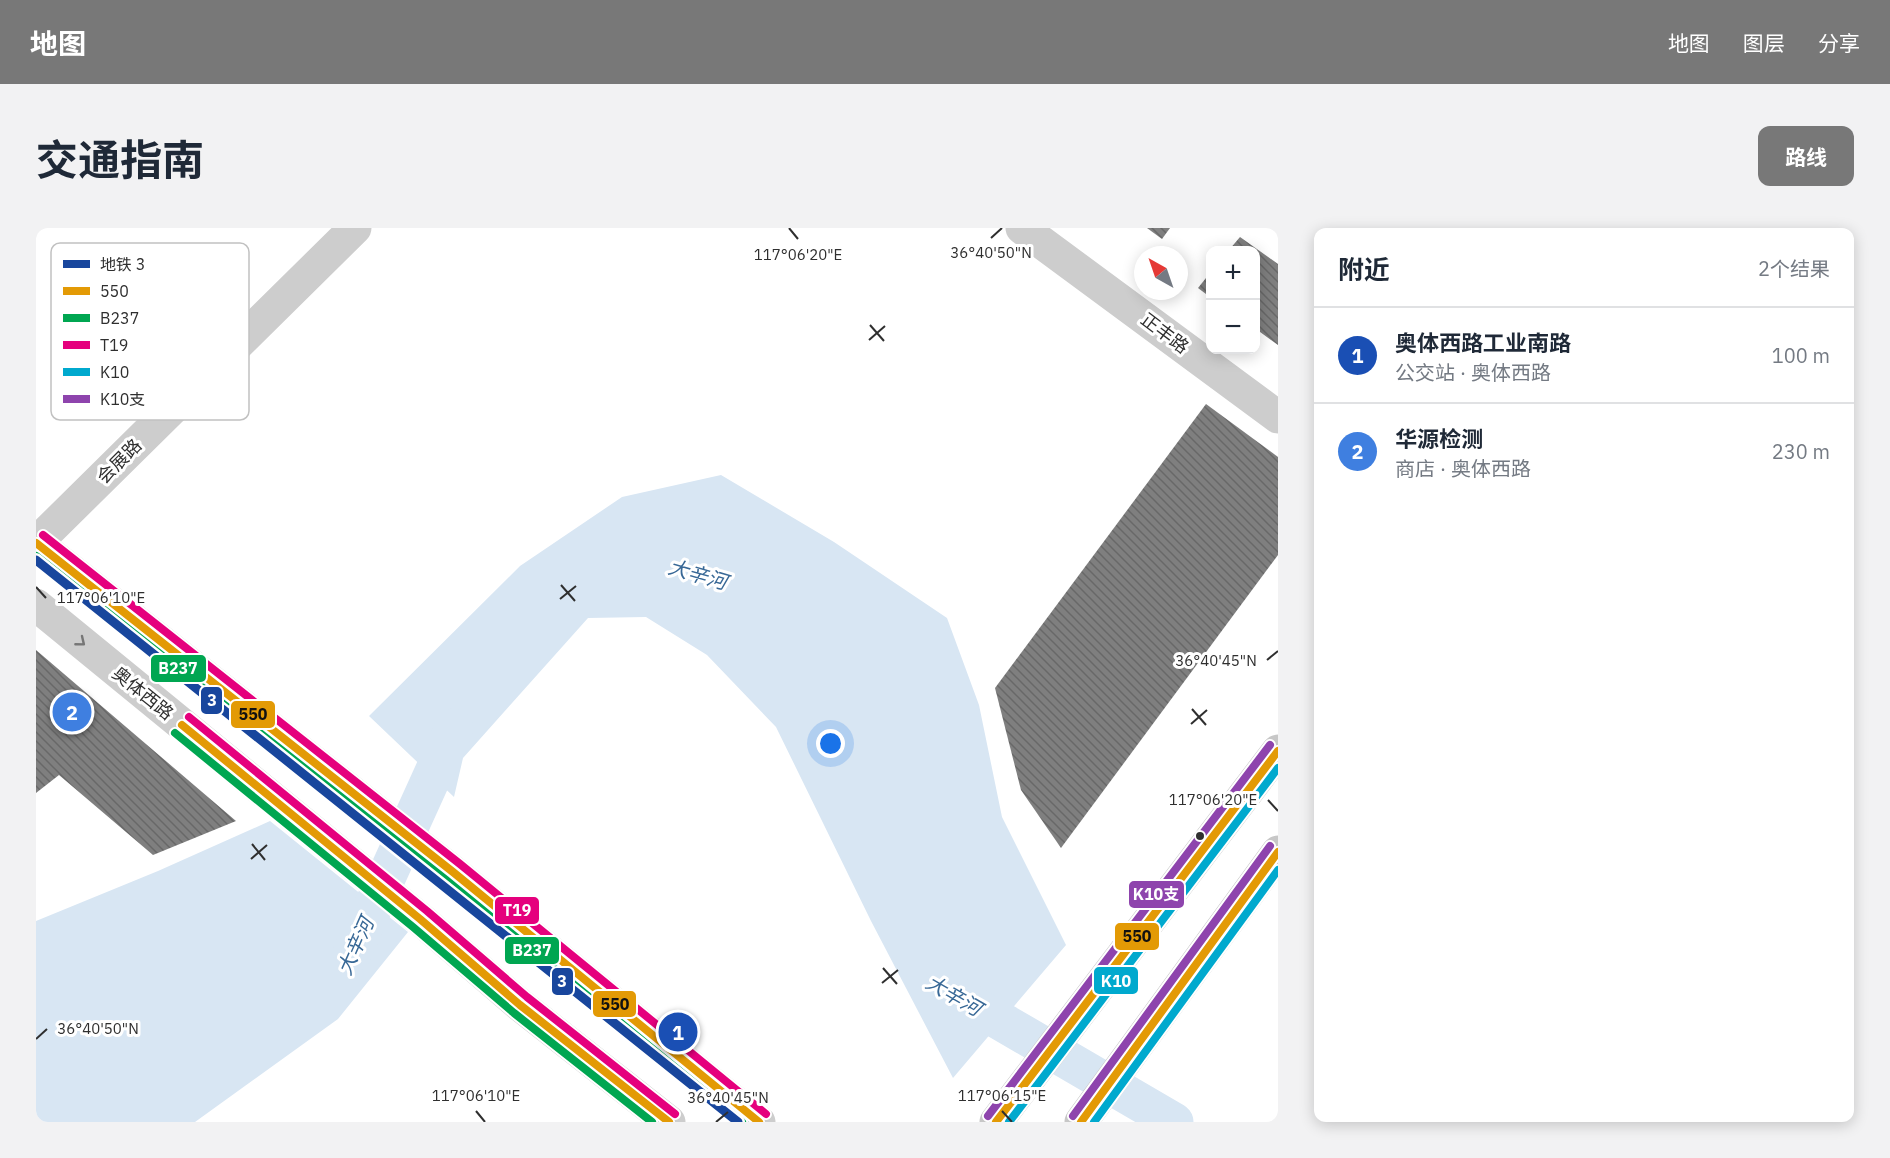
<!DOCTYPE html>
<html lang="zh">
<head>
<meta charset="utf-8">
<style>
  :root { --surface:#fff; --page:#f2f2f3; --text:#1f2937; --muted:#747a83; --line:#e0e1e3; --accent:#787878 }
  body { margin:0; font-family:"IBM Plex Sans","Noto Sans SC",sans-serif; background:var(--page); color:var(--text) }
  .controls { position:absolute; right:18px; top:18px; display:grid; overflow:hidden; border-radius:12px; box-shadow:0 3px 15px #0003 }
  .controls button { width:54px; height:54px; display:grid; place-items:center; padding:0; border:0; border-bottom:2px solid var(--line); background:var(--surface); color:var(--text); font:30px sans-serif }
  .compass { position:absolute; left:1098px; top:18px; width:54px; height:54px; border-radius:50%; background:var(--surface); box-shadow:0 3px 15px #0003; rotate:320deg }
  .you { position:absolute; left:795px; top:516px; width:21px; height:21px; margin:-15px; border:4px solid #fff; border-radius:50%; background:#1a73e8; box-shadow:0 0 0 9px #1a73e833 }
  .badge { display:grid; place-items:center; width:39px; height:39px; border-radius:50%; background:var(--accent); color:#fff; font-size:20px; font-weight:700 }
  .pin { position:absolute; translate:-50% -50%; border:3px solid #fff; box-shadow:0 2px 6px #0006 }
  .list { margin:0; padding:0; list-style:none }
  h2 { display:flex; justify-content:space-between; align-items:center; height:78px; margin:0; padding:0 24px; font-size:26px }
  h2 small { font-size:20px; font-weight:400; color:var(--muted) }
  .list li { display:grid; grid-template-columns:39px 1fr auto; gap:18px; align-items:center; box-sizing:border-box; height:96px; padding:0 24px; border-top:2px solid var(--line) }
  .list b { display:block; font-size:22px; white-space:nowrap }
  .list p { margin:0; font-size:20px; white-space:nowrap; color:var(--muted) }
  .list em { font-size:20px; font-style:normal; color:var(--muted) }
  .map { position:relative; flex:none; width:1242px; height:894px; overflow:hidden; border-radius:12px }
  header { display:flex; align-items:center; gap:36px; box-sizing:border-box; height:84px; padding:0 30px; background:var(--accent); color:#fff }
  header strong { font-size:28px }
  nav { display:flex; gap:33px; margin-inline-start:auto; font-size:21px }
  .intro { display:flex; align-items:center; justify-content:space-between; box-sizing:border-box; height:144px; padding:0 36px }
  h1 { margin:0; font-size:42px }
  .button { padding:15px 27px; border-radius:12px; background:var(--accent); color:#fff; font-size:21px; font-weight:700 }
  main { display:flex; gap:36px; padding:0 36px }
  aside { flex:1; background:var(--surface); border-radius:12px; box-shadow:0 3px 15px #0003 }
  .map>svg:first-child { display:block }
  .water { fill:#d8e6f3 }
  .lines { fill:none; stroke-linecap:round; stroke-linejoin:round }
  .river { stroke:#d8e6f3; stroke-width:39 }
  .building { fill:url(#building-back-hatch) }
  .secondary { stroke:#cdcdcd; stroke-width:33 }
  .primary { stroke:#c7c7c7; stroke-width:33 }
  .bus-1-casing { stroke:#fff; stroke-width:12 }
  .bus-2-casing { stroke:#fff; stroke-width:12 }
  .bus-3-casing { stroke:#fff; stroke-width:12 }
  .bus-4-casing { stroke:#fff; stroke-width:12 }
  .bus-5-casing { stroke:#fff; stroke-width:12 }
  .bus-1 { stroke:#e39a05; stroke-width:8 }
  .bus-2 { stroke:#00a651; stroke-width:8 }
  .bus-3 { stroke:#e5007d; stroke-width:8 }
  .bus-4 { stroke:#00a9ce; stroke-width:8 }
  .bus-5 { stroke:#8e44ad; stroke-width:8 }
  .metro-1-casing { stroke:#fff; stroke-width:14 }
  .metro-1 { stroke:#18469d; stroke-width:9 }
  .oneway { stroke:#767676 }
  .ticks { fill:none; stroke:#2f2f2f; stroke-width:2 }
  .bus-dot { fill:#2f2f2f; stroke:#fff; stroke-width:2 }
  .labels { text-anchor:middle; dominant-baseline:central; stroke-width:6; stroke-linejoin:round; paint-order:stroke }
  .street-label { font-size:18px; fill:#2f2f2f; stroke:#fff }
  .water-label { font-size:20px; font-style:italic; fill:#386896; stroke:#fff }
  .key { fill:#fff; stroke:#c1c1c1; stroke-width:1.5 }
  .key-label { font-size:16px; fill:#2f2f2f }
  .ticks-label { font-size:15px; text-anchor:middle; fill:#2f2f2f; stroke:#fff; stroke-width:6; stroke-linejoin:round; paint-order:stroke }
  .line-badge { stroke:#fff; stroke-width:2 }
  .badge-label { font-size:16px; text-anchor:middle; font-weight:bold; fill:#fff }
  .pale-badge-label { font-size:16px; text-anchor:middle; font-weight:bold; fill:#111 }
</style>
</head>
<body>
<header>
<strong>地图</strong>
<nav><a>地图</a><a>图层</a><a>分享</a></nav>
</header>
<div class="intro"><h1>交通指南</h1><a class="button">路线</a></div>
<main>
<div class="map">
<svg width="1242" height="894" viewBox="0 0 1242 894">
  <defs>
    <pattern id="building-back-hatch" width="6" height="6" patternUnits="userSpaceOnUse" patternTransform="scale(1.5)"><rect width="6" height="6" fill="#7f7f7f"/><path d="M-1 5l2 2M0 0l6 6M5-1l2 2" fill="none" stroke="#686868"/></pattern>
  </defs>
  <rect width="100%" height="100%" fill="#fff"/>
  <!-- water -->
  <g class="water">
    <polygon points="685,247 798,314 911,390 943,477 966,589 1030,717 917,850 835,693 740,499 671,427 610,389 552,390 427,530 418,569 333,488 484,338 586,269"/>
    <polygon points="234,593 372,704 302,791 159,894 0,894 0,693 122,643"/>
  </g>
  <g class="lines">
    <!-- river -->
    <g class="river">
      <polyline points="316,725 418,500"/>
      <polyline points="920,767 1138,894"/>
    </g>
  </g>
  <!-- building -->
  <g class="building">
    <polygon points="1111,0 1134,0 1126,11"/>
    <polygon points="1204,9 1242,36 1242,117 1220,101 1220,22 1193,22"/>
    <polygon points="1174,45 1174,69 1162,60"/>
    <polygon points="1170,176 1242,229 1242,327 1025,620 985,562 959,460"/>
    <polygon points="0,422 200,593 117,627 23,547 0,565"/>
  </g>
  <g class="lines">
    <!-- secondary -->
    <g class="secondary">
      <polyline points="986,0 1242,189"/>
      <polyline points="0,315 417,644 723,894"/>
      <polyline points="0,315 319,0"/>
      <polyline points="0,377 384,691 484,777 633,894"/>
    </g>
    <!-- primary -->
    <g class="primary">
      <polyline points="960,894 1242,523"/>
      <polyline points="1045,894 1242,624"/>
    </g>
    <defs>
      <g id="bus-1">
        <polyline points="0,315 417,644 723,894"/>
        <polyline points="146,497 384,691 484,777 633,894"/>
        <polyline points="960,894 1242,523"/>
        <polyline points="1045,894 1242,624"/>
      </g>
      <g id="bus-2">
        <polyline points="0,328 410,652 706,894"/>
        <polyline points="139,505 377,699 478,785 616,894"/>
      </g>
      <g id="bus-3">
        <polyline points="7,307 424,636 730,886"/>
        <polyline points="153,489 391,683 491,769 639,886"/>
      </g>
      <g id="bus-4">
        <polyline points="973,894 1242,540"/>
        <polyline points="1058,894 1242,642"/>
      </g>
      <g id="bus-5">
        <polyline points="952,888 1234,517"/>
        <polyline points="1037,888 1234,618"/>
      </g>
    </defs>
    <!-- bus-1 casing -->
    <use href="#bus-1" class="bus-1-casing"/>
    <!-- bus-2 casing -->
    <use href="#bus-2" class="bus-2-casing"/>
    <!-- bus-3 casing -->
    <use href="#bus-3" class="bus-3-casing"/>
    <!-- bus-4 casing -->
    <use href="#bus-4" class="bus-4-casing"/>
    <!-- bus-5 casing -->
    <use href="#bus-5" class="bus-5-casing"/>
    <!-- bus-1 -->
    <use href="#bus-1" class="bus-1"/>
    <!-- bus-2 -->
    <use href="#bus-2" class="bus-2"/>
    <!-- bus-3 -->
    <use href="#bus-3" class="bus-3"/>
    <!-- bus-4 -->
    <use href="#bus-4" class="bus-4"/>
    <!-- bus-5 -->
    <use href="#bus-5" class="bus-5"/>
    <defs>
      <polyline id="metro-1" points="0,332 702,894"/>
    </defs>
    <!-- metro-1 casing -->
    <use href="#metro-1" class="metro-1-casing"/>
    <!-- metro-1 -->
    <use href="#metro-1" class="metro-1"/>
  </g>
  <!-- one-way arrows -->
  <defs><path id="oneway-chevron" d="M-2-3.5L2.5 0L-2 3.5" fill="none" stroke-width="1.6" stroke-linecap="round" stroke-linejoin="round" transform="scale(1.5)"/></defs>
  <use class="oneway" href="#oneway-chevron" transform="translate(45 414) rotate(39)"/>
  <!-- ticks -->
  <path class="ticks" d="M753,0L762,11M955,10L966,0M834,97L848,113M833,112L849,98M525,357L539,373M0,359L10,370M524,371L540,358M1231,432L1242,423M1156,481L1170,497M1155,496L1171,482M1232,572L1242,583M216,616L229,632M215,631L231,617M847,740L861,756M846,755L862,742M0,811L11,801M440,883L449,894M966,883L976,894M680,894L692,884"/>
  <!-- markers -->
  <circle class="bus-dot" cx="1164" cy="608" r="5"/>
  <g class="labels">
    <!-- street labels -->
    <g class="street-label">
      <text transform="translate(1129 105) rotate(37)">正丰路</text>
      <text transform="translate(83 233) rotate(-45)">会展路</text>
      <text transform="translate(107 465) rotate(39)">奥体西路</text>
    </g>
    <!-- water labels -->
    <g class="water-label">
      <text transform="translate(662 346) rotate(16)">大辛河</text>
      <text transform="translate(319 718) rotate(-66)">大辛河</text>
      <text transform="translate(918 767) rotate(30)">大辛河</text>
    </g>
  </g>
  <!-- legend -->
  <rect x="15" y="15" width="198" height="177" rx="9" class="key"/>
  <rect x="27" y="32" width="27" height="8" fill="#18469d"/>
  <rect x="27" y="59" width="27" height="8" fill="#e39a05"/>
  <rect x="27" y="86" width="27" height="8" fill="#00a651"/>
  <rect x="27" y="113" width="27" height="8" fill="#e5007d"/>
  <rect x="27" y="140" width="27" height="8" fill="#00a9ce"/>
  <rect x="27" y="167" width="27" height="8" fill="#8e44ad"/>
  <g class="key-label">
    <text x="64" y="42">地铁 3</text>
    <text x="64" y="69">550</text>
    <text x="64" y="96">B237</text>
    <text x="64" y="123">T19</text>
    <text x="64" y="150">K10</text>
    <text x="64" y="177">K10支</text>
  </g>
  <g class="ticks-label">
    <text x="955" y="30">36°40'50"N</text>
    <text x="762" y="32">117°06'20"E</text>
    <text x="65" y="375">117°06'10"E</text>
    <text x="1180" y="438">36°40'45"N</text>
    <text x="1177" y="577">117°06'20"E</text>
    <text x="62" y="806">36°40'50"N</text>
    <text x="440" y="873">117°06'10"E</text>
    <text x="966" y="873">117°06'15"E</text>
    <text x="692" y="875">36°40'45"N</text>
  </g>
  <g class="line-badge">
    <rect x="114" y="426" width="57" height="29" rx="6" fill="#00a651"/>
    <rect x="164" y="458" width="23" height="29" rx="6" fill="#18469d"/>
    <rect x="194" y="472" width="46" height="29" rx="6" fill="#e39a05"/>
    <rect x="1092" y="652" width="57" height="29" rx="6" fill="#8e44ad"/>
    <rect x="458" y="668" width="46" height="29" rx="6" fill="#e5007d"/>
    <rect x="1078" y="694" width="46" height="29" rx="6" fill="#e39a05"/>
    <rect x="468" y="708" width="56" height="29" rx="6" fill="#00a651"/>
    <rect x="1057" y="738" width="46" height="29" rx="6" fill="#00a9ce"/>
    <rect x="515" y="739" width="23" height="29" rx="6" fill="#18469d"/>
    <rect x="556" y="762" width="45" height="28" rx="6" fill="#e39a05"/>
  </g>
  <g class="badge-label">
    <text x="142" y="446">B237</text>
    <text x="176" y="478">3</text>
    <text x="1120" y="672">K10支</text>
    <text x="481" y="688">T19</text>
    <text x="496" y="728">B237</text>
    <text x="1080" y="759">K10</text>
    <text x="526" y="759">3</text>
  </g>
  <g class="pale-badge-label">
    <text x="217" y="492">550</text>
    <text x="1101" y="714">550</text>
    <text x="579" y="782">550</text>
  </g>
</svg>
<div class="controls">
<button>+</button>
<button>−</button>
</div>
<svg class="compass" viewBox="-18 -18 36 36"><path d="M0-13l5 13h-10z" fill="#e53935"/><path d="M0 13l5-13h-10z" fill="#747a83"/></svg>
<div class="you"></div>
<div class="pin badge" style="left:642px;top:804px;background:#1a4fb4">1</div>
<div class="pin badge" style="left:36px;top:484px;background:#3f7fe0">2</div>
</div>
<aside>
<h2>附近<small>2个结果</small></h2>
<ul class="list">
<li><span class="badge" style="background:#1a4fb4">1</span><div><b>奥体西路工业南路</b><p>公交站 · 奥体西路</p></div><em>100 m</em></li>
<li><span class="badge" style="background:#3f7fe0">2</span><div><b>华源检测</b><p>商店 · 奥体西路</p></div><em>230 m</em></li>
</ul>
</aside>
</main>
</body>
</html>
